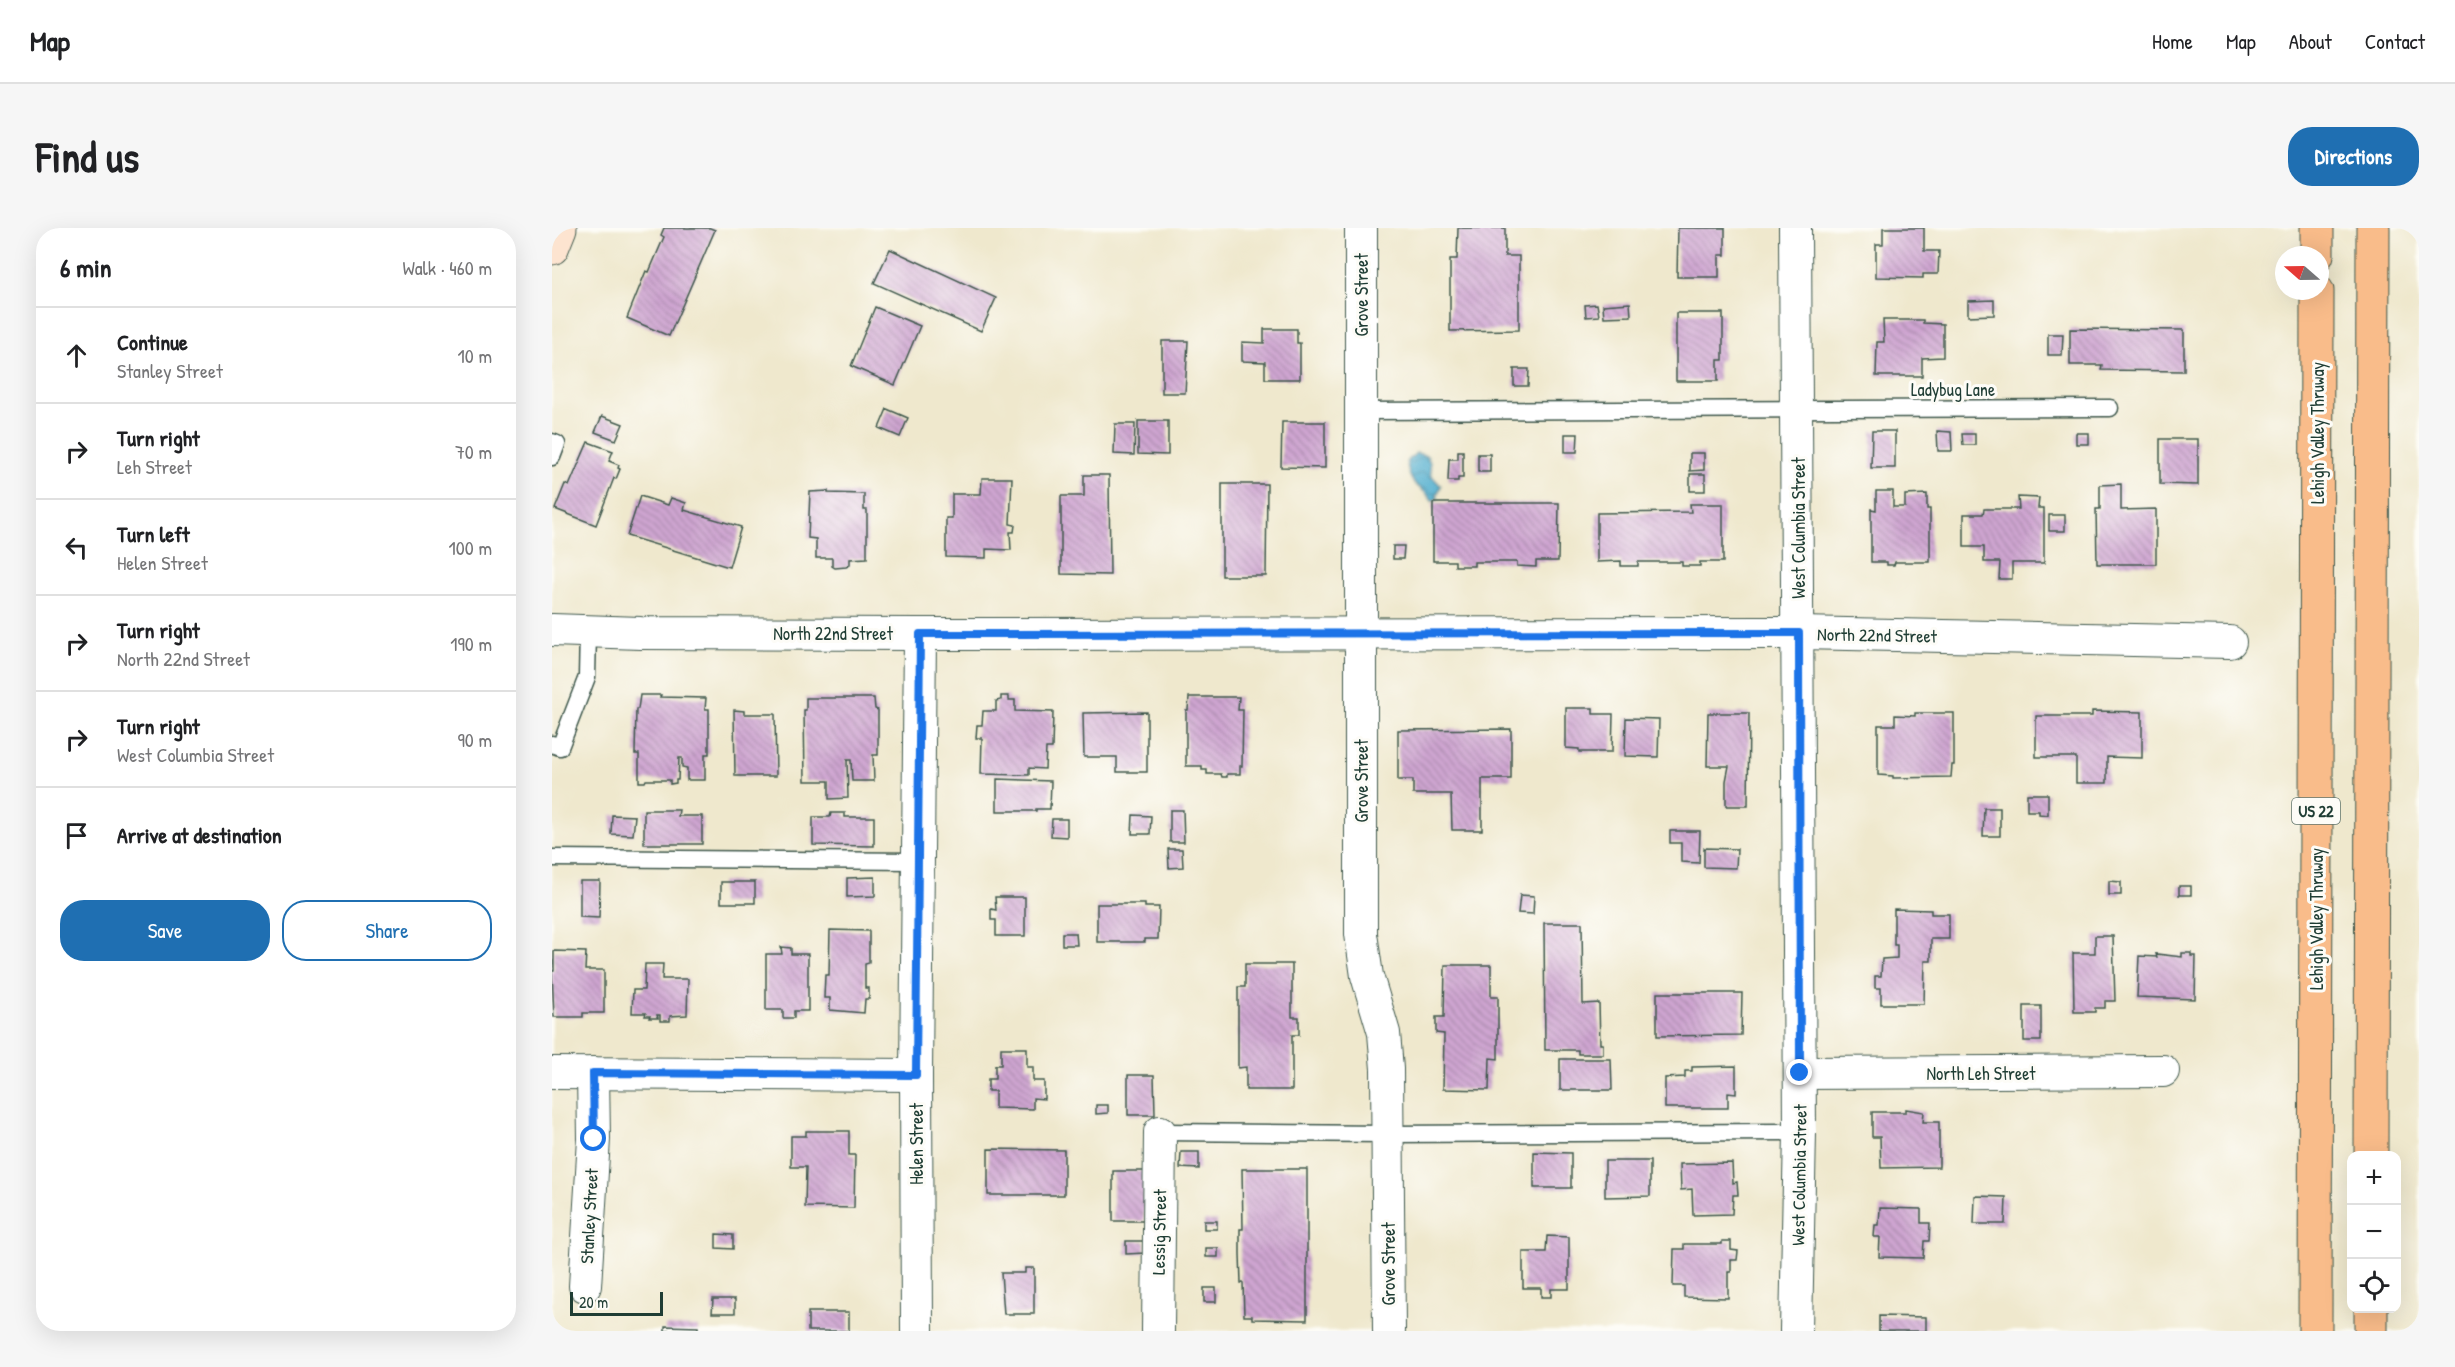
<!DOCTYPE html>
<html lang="en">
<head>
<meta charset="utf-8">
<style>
  :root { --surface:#fff; --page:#f6f6f6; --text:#202124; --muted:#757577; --line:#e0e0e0; --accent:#1f6fb2 }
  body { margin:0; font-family:"Patrick Hand",sans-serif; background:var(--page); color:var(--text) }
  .controls { position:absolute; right:18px; bottom:18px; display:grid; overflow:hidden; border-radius:12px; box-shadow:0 6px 24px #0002 }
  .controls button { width:54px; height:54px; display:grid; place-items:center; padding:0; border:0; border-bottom:2px solid var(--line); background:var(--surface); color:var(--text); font:30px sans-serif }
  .compass { position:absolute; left:1723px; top:18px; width:54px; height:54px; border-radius:50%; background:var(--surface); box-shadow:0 6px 24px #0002; rotate:290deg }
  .scale { position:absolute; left:18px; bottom:15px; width:93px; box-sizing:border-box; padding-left:6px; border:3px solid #1f3d34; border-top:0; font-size:16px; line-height:21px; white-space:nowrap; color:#1f3d34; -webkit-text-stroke:4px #fdfcf7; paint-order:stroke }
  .stop { position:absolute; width:18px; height:18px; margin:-14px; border:4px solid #1a73e8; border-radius:50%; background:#fff }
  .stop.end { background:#1a73e8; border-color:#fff; box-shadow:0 2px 6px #0008 }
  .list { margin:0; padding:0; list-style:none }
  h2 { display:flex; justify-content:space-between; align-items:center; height:78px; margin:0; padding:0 24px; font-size:26px }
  h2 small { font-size:20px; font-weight:400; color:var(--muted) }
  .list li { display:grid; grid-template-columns:39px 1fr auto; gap:18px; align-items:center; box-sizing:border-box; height:96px; padding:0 24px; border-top:2px solid var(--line) }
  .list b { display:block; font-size:22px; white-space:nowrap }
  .list p { margin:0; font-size:20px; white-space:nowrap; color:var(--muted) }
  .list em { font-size:20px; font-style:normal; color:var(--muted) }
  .actions { display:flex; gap:12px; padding:18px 24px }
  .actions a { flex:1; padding:14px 0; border:2px solid var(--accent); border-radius:24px; text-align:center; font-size:21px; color:var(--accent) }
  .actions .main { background:var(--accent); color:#fff }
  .icon { flex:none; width:33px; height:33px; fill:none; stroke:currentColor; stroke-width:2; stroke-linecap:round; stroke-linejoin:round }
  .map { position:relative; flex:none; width:1867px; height:1103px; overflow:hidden; border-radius:24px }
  header { display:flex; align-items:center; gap:36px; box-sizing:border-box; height:84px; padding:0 30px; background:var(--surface); border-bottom:2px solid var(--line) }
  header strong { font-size:28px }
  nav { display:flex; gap:33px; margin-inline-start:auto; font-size:21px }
  .intro { display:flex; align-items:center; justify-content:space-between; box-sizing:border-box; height:144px; padding:0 36px }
  h1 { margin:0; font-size:42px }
  .button { padding:15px 27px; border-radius:24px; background:var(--accent); color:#fff; font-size:21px; font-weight:700 }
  main { display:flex; gap:36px; padding:0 36px }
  aside { flex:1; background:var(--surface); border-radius:24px; box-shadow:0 6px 24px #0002 }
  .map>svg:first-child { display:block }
  .water { fill:url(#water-waves); stroke:#377581; stroke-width:1.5 }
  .building { fill:url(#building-back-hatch) }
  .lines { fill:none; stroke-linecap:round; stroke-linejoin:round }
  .lane-casing { stroke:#3e574b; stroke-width:19 }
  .street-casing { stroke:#3e574b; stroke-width:34 }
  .secondary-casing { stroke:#3e574b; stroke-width:35 }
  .highway-casing { stroke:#3e574b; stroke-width:35 }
  .lane { stroke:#fff; stroke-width:16 }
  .street { stroke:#fff; stroke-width:32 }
  .secondary { stroke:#fde4d0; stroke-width:33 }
  .highway { stroke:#f9bc8a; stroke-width:33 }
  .route { stroke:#1a73e8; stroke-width:8 }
  .labels { text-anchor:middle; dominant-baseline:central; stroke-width:6; stroke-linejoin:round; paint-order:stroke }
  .shield { fill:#fdfcf7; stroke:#62766e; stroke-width:1.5 }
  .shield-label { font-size:16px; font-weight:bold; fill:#1f3d34 }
  .street-label { font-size:18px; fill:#1f3d34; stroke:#fdfcf7 }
</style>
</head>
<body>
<header>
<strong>Map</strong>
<nav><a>Home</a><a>Map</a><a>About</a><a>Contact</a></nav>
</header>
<div class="intro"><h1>Find us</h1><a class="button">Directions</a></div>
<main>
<aside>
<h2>6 min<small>Walk · 460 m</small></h2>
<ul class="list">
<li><svg class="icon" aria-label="ahead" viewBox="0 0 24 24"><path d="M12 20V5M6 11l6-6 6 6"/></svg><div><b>Continue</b><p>Stanley Street</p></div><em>10 m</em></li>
<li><svg class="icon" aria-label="right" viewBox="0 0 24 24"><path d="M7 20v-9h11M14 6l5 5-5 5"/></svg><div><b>Turn right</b><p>Leh Street</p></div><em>70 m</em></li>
<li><svg class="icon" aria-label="left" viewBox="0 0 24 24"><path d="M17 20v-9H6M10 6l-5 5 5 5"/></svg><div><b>Turn left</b><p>Helen Street</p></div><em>100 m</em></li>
<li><svg class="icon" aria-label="right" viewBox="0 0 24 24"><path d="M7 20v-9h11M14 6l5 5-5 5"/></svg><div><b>Turn right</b><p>North 22nd Street</p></div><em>190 m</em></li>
<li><svg class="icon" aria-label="right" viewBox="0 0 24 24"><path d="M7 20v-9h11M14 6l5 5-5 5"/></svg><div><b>Turn right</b><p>West Columbia Street</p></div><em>90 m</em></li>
<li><svg class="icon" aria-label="arrive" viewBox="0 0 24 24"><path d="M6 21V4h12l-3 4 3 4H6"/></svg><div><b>Arrive at destination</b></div></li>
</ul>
<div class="actions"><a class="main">Save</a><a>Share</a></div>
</aside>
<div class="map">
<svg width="1867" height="1103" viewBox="0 0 1867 1103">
  <defs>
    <pattern id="water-waves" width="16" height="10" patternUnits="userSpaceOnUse" patternTransform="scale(1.5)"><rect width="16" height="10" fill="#4fadce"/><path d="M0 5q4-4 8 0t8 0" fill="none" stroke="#418ea8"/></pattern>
    <pattern id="building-back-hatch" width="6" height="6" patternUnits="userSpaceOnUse" patternTransform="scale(1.5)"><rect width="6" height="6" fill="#cfa5d1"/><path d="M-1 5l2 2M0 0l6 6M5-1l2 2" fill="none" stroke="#a788aa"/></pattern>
  </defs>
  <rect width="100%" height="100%" fill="#fdfcf7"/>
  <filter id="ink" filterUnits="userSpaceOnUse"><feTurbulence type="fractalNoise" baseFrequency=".0167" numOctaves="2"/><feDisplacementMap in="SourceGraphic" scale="12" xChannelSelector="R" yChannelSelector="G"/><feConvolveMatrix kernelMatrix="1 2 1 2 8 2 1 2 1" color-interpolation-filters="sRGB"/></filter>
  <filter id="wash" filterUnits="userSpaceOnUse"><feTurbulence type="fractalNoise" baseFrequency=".008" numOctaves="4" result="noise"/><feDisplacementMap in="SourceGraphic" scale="24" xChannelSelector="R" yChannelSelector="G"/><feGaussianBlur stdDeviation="1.35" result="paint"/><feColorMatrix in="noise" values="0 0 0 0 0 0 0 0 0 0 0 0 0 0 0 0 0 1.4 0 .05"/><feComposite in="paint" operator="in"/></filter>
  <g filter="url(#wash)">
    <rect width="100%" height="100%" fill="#efe8cd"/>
    <!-- water -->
    <path class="water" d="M864,225L875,228L878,235L879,247L889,258L885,267L886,270L880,273C872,256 858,264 855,234Z"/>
    <g id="blocks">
      <!-- building -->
      <g class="building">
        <polygon points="112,0 158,0 163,2 117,108 75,90 94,43 97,44 112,9 109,7"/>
        <polygon points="906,0 953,0 953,28 967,28 967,102 898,103 898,31 905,31"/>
        <polygon points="1126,0 1173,0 1173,27 1167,27 1167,49 1125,49"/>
        <polygon points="1331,0 1372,0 1372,23 1387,23 1386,46 1371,46 1371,50 1324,49 1324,16 1331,16"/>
        <polygon points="338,21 444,70 429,103 322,55"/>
        <polygon points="1442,72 1442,87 1416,88 1416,73"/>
        <polygon points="1078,75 1079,88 1052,89 1051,77"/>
        <polygon points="1045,76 1047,88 1034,89 1033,77"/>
        <polygon points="323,79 368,98 343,157 299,138"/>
        <polygon points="1124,85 1171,85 1171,132 1166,132 1166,153 1124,153"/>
        <polygon points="1331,92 1371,92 1371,95 1391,96 1391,129 1370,130 1370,148 1324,148 1325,114 1332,114"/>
        <polygon points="712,101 745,101 745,115 748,115 748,151 713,151 713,134 690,133 690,114 712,115"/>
        <polygon points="1518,101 1632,102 1632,143 1549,142 1550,137 1518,137"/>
        <polygon points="1496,106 1511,106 1510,127 1496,127"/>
        <polygon points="610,113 636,113 633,165 610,165"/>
        <polygon points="962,141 977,141 976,158 962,158"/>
        <polygon points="335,181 356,190 348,209 327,200"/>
        <polygon points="50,188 71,196 64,212 43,204"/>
        <polygon points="586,193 616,193 616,227 586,226"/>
        <polygon points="730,194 773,194 773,240 729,239"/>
        <polygon points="563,196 583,196 582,227 562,226"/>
        <polygon points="1320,203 1343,203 1343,240 1319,240"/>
        <polygon points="1385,203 1399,204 1400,223 1386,223"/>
        <rect x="1524" y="205" width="13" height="11"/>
        <polygon points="1013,206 1026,206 1025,224 1013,224"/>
        <polygon points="1410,206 1423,206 1423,217 1411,217"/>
        <polygon points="1608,211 1646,211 1646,257 1608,256"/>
        <polygon points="36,214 61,223 57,233 67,237 66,240 68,241 64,251 62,250 44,297 3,281 13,256 17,258"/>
        <polygon points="906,223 911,223 911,250 906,250 906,253 896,253 897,231 906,231"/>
        <polygon points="1138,225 1152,225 1152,242 1138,243"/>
        <rect x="926" y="226" width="12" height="18"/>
        <rect x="1138" y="246" width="15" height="17"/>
        <polygon points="532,247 557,247 558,347 509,346 509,268 532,268"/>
        <polygon points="430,250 460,250 458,296 463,297 462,304 458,304 459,322 434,321 434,330 394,329 394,290 400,290 400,266 429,266"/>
        <polygon points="670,256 715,256 714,348 670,348"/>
        <polygon points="1569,256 1569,282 1604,281 1604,336 1545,336 1544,281 1548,281 1548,257"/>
        <polygon points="276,263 276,265 312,266 312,282 315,282 315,330 298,331 298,337 294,339 283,340 280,338 280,330 264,330 264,311 256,310 258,264"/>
        <polygon points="1324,263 1341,263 1341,279 1353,279 1353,267 1375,266 1375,281 1378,281 1378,334 1343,334 1342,337 1335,337 1335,334 1319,334 1319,281 1324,282"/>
        <polygon points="88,268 116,277 119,270 134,275 132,282 189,299 177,339 75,308"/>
        <polygon points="1466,269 1487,270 1486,280 1492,280 1492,335 1460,335 1460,351 1447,351 1448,334 1432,334 1432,319 1412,319 1412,286 1431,286 1432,281 1467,281"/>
        <polygon points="881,275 1007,275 1006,333 984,333 984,339 965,338 965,334 922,334 922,338 903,338 903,333 881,333"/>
        <polygon points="1138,276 1171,276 1171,334 1148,334 1148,338 1130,338 1130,334 1086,334 1086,338 1069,338 1069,333 1045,334 1045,285 1139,284"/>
        <rect x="1497" y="287" width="16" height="16"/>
        <polygon points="841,318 852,318 851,331 841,331"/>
        <polygon points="88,467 109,467 108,469 154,470 153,481 157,481 157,526 153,526 153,552 135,552 135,540 130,539 130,530 127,530 126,552 124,552 124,555 118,556 118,552 94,552 93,554 87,554 87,526 83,526 84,481 86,481"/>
        <polygon points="449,468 457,468 457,472 463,472 463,483 501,484 500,520 494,520 493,541 477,540 477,547 429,546 430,510 424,510 425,497 430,497 431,483 444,483 444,473 449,472"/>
        <polygon points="637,469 687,469 686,482 691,482 690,538 688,538 688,546 675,546 675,549 670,549 669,546 655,546 655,542 650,542 650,538 634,538 634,482 636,482"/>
        <polygon points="254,470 322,470 323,481 326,482 326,527 321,527 322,553 300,553 299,532 295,532 296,570 277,571 277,553 253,553 252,482 254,482"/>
        <polygon points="1014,480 1041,480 1041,486 1061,486 1060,524 1027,524 1027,521 1014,520"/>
        <polygon points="182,482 192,483 192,486 223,486 224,548 183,548"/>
        <polygon points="1540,483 1590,484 1590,530 1555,529 1555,555 1524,555 1524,529 1484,529 1484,488 1540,488"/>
        <polygon points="595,484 595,544 565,544 565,529 532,529 531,485"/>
        <polygon points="1156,485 1197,485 1196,578 1174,578 1174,553 1177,538 1155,538"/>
        <polygon points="1363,485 1402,485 1402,537 1400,537 1399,549 1341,550 1341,548 1326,547 1326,497 1343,497 1343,487 1363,488"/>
        <polygon points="1074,490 1107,491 1106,529 1073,528"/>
        <polygon points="959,501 959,551 930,551 930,602 900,602 899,566 861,566 861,552 846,552 846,502"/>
        <polygon points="445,551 499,553 498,581 484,581 484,583 445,583"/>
        <polygon points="1475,566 1496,566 1496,587 1487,586 1487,583 1475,583"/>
        <polygon points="1432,580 1448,580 1448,608 1431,608"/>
        <polygon points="92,582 127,582 126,588 150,588 150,616 92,616"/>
        <polygon points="618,582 631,582 632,614 618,614"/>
        <polygon points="279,585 293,585 293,589 322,589 322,618 261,617 261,589 278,589"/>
        <polygon points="60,587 83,588 81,607 59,606"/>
        <polygon points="581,587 599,588 598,606 580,606"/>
        <polygon points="500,591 515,591 515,609 499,608"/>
        <polygon points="1118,603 1148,603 1147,635 1129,634 1129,615 1118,615"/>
        <polygon points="1152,620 1185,621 1184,640 1152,639"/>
        <polygon points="616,621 630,621 631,639 617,640"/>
        <polygon points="323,649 323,668 295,669 295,650"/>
        <polygon points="28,653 48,653 47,690 28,689"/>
        <polygon points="1557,653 1569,654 1569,667 1557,667"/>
        <rect x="169" y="654" width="34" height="21"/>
        <rect x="1627" y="658" width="12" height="9"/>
        <polygon points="968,667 982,668 981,686 966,685"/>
        <polygon points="443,669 473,669 473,708 444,708 444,692 439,692 439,681 444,682"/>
        <polygon points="545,676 593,676 593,679 607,679 606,711 593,711 593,714 545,714"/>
        <polygon points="1342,681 1379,682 1379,686 1397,686 1397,711 1379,711 1379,733 1373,733 1372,776 1329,776 1329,760 1323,760 1323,748 1329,748 1330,731 1345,730 1345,717 1342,717"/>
        <polygon points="992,695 1030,695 1031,776 1047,775 1048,816 1051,816 1051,826 1026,826 1026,822 993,822"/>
        <polygon points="278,702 317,703 317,735 313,736 313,760 317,760 317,771 313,771 312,785 278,782 278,770 272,770 273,747 277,747"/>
        <polygon points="510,705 524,705 525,717 510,717"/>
        <polygon points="1543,708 1561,708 1563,773 1553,773 1553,780 1543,780 1543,784 1522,784 1521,725 1543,725"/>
        <polygon points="229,719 239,720 239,726 256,726 256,783 242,783 242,790 231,790 231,782 214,782 214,726 230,726"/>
        <polygon points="2,723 34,724 33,742 52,742 52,785 31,785 31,789 2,789 0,743 2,743"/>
        <polygon points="1630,725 1639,725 1639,728 1644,728 1643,771 1585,769 1587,728 1605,729 1604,726 1630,729"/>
        <polygon points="93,736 111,736 110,751 136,751 135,787 118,788 118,793 108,793 108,787 105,787 106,790 97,790 98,788 93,788 94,785 80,785 81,762 92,762"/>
        <polygon points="693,736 740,736 740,789 747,789 747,807 740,807 740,862 694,862 694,839 686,840 686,759 693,759"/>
        <polygon points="893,737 939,737 939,769 946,769 946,831 938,830 937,862 891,861 892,806 884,805 884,789 892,789"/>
        <polygon points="1105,765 1190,765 1189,807 1105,808"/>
        <rect x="1472" y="778" width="17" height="35"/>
        <polygon points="449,820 475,820 475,839 481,839 481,853 492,853 492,871 481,870 481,881 443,880 443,863 436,863 436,851 443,851 443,837 449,837"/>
        <polygon points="1008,831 1059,831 1060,862 1008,862"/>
        <polygon points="1184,838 1184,866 1176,865 1176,880 1113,880 1113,850 1133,849 1133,843 1140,843 1140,839"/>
        <polygon points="576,847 602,847 603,887 576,887"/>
        <polygon points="544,877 556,877 556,885 544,886"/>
        <polygon points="1354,881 1372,884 1371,894 1387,894 1387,939 1329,940 1328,909 1320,909 1320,884 1354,884"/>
        <polygon points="254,903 297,903 297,927 303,927 302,980 253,979 254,939 239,939 239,908 254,908"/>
        <polygon points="436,921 512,922 512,967 436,967"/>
        <polygon points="629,924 647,924 647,941 628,940"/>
        <polygon points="982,924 1019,925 1019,960 982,960"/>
        <polygon points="1053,933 1098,933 1098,968 1053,969"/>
        <polygon points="1180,935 1181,955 1185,954 1186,967 1181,967 1180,986 1141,987 1140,961 1129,962 1128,936"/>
        <polygon points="690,941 755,941 755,1092 700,1091 700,1088 692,1088 691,1055 689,1055 688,1026 688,1001 691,1001"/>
        <rect x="561" y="943" width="31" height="50"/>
        <polygon points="1423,968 1454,969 1453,996 1422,996"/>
        <polygon points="1328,980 1369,981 1369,995 1378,995 1377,1013 1372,1013 1371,1030 1327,1029 1328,1009 1322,1009 1323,997 1327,997"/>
        <rect x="652" y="993" width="13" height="8"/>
        <polygon points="164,1006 181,1007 181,1021 164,1020"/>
        <polygon points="995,1008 1017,1009 1017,1061 999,1061 999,1069 989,1069 989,1060 971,1060 971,1024 994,1024"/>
        <polygon points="574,1013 593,1013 593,1025 574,1026"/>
        <polygon points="1170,1013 1179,1013 1179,1022 1186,1023 1185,1032 1179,1032 1179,1044 1176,1044 1176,1070 1132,1069 1132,1058 1121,1058 1122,1021 1132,1021 1132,1016 1170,1016"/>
        <rect x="654" y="1020" width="12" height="9"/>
        <polygon points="473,1040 482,1040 482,1086 452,1086 449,1045 473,1045"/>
        <rect x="652" y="1060" width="12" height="14"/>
        <polygon points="161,1071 183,1071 183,1085 160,1085"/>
        <rect x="256" y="1084" width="41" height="19"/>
        <polygon points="1327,1088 1374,1089 1374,1103 1327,1103"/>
        <polygon points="113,1098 146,1099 146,1103 113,1103"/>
      </g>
    </g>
  </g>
  <g filter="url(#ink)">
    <use href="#blocks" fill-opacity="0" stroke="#3e574b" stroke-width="1.5"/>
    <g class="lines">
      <defs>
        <g id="lane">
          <polyline points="810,183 1558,180"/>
          <polyline points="0,214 5,216 0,229"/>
          <polyline points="0,516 8,519 35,449 36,403"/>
          <polyline points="0,630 365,633"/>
          <polyline points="608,904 836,906 1248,904"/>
        </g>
        <g id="street">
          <polyline points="809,0 809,706 815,748 832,805 835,841 837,1103"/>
          <polyline points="1243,0 1248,904 1244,1103"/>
          <polyline points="0,402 89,405 368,406 1247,405 1678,414"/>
          <polyline points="0,845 364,847"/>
          <polyline points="1248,845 1611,843"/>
          <polyline points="33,1058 42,911 41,845"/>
          <polyline points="365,1103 364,847 368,406"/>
          <polyline points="606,1103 608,904"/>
        </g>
        <polyline id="secondary" points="0,20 8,0"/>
        <g id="highway">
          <polyline points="1765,27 1765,0"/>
          <polyline points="1819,928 1821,0"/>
          <polyline points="1763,1103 1765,63"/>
          <polyline points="1819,1103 1819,1080"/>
        </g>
      </defs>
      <!-- lane casing -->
      <use href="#lane" class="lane-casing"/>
      <!-- street casing -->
      <use href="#street" class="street-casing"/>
      <!-- secondary casing -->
      <use href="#secondary" class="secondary-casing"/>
      <!-- highway casing -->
      <use href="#highway" class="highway-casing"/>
      <!-- lane -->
      <use href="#lane" class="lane"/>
      <!-- street -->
      <use href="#street" class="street"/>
      <!-- secondary -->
      <use href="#secondary" class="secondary"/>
      <!-- highway -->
      <use href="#highway" class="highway"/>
    </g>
  </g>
  <g class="lines" filter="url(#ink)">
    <!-- route -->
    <polyline class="route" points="42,911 41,845 364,847 368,406 1247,405 1248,845"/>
  </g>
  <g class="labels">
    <!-- shield labels -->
    <rect class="shield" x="1740" y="570" width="48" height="26" rx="4.5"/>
    <g class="shield-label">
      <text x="1764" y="583">US 22</text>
    </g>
    <!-- street labels -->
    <g class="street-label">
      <text transform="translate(809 67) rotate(-90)">Grove Street</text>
      <text x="1401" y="161">Ladybug Lane</text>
      <text transform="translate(1765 205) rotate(-90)">Lehigh Valley Thruway</text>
      <text transform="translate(1246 300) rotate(-90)">West Columbia Street</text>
      <text x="281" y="405">North 22nd Street</text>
      <text transform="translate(1325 407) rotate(1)">North 22nd Street</text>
      <text transform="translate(809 553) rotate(-90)">Grove Street</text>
      <text transform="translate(1764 691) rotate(-90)">Lehigh Valley Thruway</text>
      <text x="1429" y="845">North Leh Street</text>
      <text transform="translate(364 916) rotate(-90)">Helen Street</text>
      <text transform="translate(1247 947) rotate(-89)">West Columbia Street</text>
      <text transform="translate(37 988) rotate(-87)">Stanley Street</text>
      <text transform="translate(607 1004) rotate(-89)">Lessig Street</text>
      <text transform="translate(836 1036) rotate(-90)">Grove Street</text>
    </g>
  </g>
</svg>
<div class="controls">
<button>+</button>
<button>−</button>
<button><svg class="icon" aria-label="locate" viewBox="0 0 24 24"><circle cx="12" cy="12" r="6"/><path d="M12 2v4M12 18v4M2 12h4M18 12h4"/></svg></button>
</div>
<svg class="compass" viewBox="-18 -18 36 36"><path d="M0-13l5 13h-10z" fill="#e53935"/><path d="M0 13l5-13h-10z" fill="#757577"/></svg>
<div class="scale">20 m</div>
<div class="stop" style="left:42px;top:911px"></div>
<div class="stop end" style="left:1248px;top:845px"></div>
</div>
</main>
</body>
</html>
